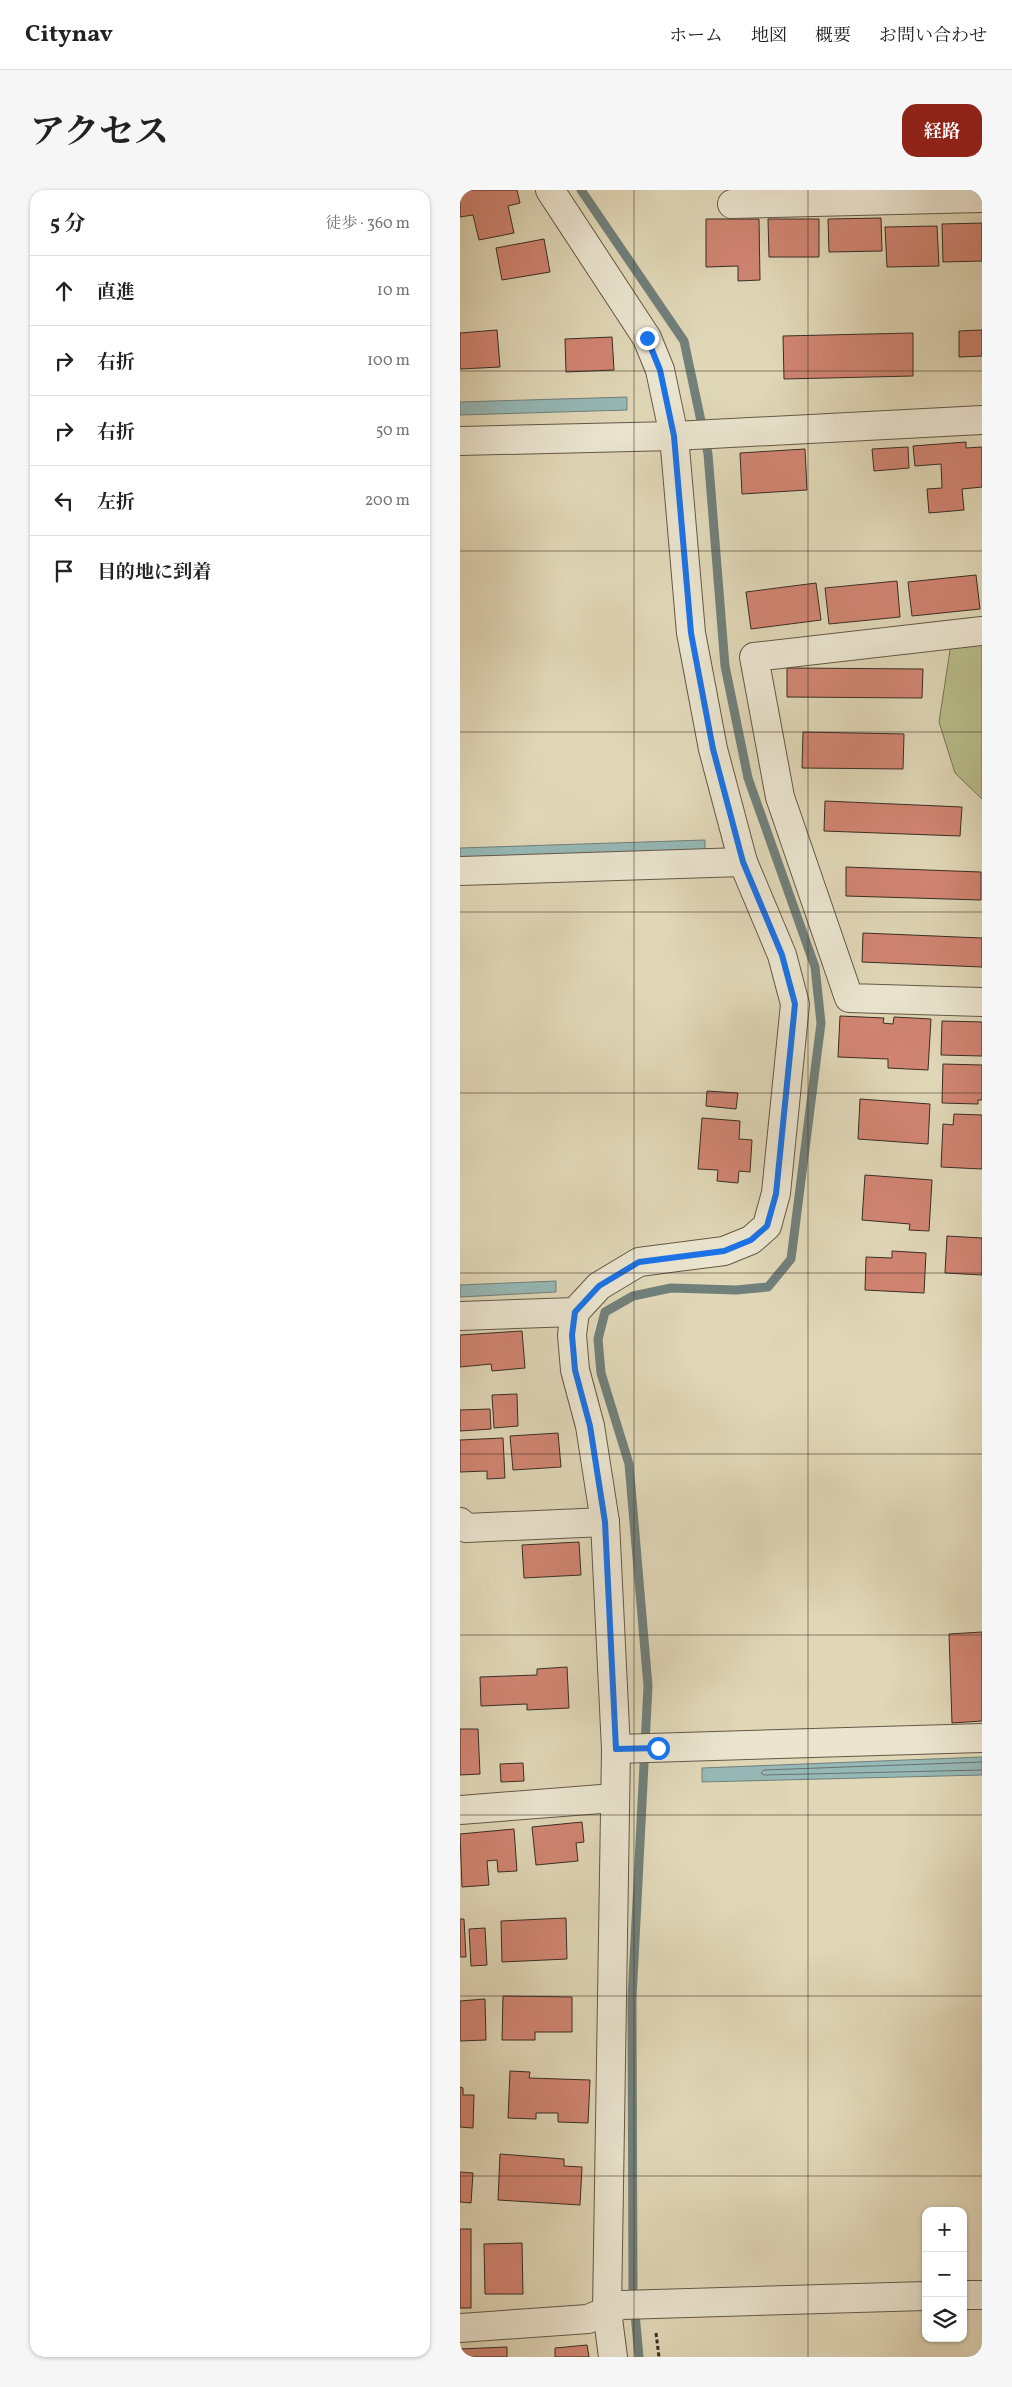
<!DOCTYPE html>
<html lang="ja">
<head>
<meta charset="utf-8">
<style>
  :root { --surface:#fff; --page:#f6f6f6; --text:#222; --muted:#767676; --line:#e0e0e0; --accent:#8f2418 }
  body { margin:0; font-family:Vollkorn,"Noto Serif JP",serif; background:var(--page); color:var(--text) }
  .controls { position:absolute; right:15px; bottom:15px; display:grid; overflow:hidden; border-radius:10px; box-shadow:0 1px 4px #0004 }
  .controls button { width:45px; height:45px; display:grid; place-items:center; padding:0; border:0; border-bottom:1px solid var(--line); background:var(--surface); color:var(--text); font:25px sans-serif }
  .stop { position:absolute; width:15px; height:15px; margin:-11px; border:4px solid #1a73e8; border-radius:50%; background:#fff }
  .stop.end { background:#1a73e8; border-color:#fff; box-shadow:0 1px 5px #0008 }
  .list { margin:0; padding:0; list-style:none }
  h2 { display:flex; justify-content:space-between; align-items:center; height:65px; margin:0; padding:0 20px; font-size:21px }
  h2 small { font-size:16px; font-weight:400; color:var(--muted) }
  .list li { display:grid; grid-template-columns:32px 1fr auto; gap:15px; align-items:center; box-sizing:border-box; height:70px; padding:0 20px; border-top:1px solid var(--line) }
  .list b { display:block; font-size:19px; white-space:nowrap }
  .list em { font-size:16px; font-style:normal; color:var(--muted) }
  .icon { flex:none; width:28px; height:28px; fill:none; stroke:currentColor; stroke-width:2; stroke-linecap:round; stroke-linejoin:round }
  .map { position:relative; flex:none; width:522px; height:2167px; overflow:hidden; border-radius:15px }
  header { display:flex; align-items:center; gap:30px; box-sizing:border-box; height:70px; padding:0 25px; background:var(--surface); border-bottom:1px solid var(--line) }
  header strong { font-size:24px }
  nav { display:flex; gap:28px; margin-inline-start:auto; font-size:18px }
  .intro { display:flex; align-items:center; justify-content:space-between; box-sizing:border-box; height:120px; padding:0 30px }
  h1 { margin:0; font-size:35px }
  .button { padding:12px 22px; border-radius:15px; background:var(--accent); color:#fff; font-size:18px; font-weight:700 }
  main { display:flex; gap:30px; padding:0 30px }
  aside { flex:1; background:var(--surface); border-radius:15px; box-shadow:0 1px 4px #0004 }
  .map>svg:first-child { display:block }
  .green { fill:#b8bd8a; stroke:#797556 }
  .water { fill:#96b8b6; stroke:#71807b }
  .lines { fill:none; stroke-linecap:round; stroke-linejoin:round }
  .shore { stroke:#68726c; stroke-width:1 }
  .stream { stroke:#71807b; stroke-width:9 }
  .building { fill:#d18573; stroke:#3a2d22 }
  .minor-casing { stroke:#645847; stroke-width:30 }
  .tertiary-casing { stroke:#645847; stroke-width:30 }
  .path { stroke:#3a2d22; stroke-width:3; stroke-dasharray:4 2.5; stroke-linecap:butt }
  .minor { stroke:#ebe5d0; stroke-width:28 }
  .tertiary { stroke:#ebe5d0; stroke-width:28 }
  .route { stroke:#1a73e8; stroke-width:6 }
  .grid { fill:none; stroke:#3a2d22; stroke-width:1; stroke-opacity:0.55 }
</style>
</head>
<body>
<header>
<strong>Citynav</strong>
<nav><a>ホーム</a><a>地図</a><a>概要</a><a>お問い合わせ</a></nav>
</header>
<div class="intro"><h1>アクセス</h1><a class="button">経路</a></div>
<main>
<aside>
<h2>5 分<small>徒歩 · 360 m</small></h2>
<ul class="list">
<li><svg class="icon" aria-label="ahead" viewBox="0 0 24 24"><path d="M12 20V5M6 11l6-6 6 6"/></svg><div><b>直進</b></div><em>10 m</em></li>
<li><svg class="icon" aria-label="right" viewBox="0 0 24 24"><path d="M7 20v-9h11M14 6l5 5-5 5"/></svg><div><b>右折</b></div><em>100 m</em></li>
<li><svg class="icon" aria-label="right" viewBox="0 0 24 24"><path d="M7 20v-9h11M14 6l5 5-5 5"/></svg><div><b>右折</b></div><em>50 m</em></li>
<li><svg class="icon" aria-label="left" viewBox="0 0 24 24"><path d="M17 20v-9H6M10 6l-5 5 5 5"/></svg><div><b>左折</b></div><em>200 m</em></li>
<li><svg class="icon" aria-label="arrive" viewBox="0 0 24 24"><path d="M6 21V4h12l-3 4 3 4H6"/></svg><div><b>目的地に到着</b></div></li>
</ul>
</aside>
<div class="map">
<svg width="522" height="2167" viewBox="0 0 522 2167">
  <rect width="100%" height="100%" fill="#e0d7b7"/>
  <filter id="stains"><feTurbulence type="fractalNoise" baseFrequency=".004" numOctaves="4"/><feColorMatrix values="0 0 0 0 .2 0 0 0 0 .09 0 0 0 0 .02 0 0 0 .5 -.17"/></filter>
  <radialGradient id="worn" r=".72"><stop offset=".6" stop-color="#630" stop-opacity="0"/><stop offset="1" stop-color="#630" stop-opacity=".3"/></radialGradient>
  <!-- green -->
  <polygon class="green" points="522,450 522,609 495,583 479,532 491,454"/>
  <!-- water -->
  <g class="water">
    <polygon points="167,207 167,220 0,225 0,212"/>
    <polygon points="245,650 245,660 0,667 0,658"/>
    <polygon points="96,1091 96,1102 0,1107 0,1095"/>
    <polygon points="522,1567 522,1585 242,1592 242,1578"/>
  </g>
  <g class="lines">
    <!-- shore -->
    <polyline class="shore" points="522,1572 304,1580 301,1583 304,1585 522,1580"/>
    <!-- stream -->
    <polyline class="stream" points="121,0 224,151 248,264 265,476 288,588 355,777 361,833 331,1069 308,1097 276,1100 211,1098 173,1106 145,1122 138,1149 141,1183 169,1274 188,1496 172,1809 173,2102 179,2167"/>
  </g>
  <!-- building -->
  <g class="building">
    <polygon points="0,0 57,0 60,13 48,16 54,43 19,50 13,25 0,27"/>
    <polygon points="421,28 422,61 369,62 368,29"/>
    <polygon points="246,29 299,29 300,90 278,91 278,76 246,77"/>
    <polygon points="308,29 359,29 359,67 309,67"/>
    <polygon points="522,33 522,71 483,72 482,34"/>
    <polygon points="477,36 479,76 427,77 425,37"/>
    <polygon points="84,49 90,82 42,90 36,58"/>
    <polygon points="37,140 40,177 0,179 0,143"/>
    <polygon points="522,140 522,166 499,167 499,141"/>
    <polygon points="453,143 453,186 324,189 323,146"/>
    <polygon points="152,147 154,180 106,182 105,149"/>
    <polygon points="506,252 506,258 522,257 522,297 502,299 504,320 469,323 467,299 482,298 481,274 455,276 453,256"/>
    <polygon points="448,257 449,278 414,281 412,259"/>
    <polygon points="345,259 347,300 282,304 280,263"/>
    <polygon points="516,385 520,419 452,426 448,392"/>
    <polygon points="437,391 440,427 369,434 365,398"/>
    <polygon points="356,393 361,430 291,439 286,402"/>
    <polygon points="327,478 463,479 462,508 327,507"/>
    <polygon points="343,542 444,544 443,579 342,578"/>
    <polygon points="365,611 502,617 500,646 364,641"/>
    <polygon points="386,677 521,682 521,710 386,706"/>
    <polygon points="403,743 522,748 522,777 402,772"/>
    <polygon points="380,826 424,828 423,833 433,834 434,827 471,829 468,880 428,878 428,869 378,867"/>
    <polygon points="482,831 522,832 522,866 481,865"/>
    <polygon points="483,874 522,875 522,910 518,910 518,914 482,913"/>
    <polygon points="247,901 278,903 276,919 246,916"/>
    <polygon points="400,909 470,914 468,954 398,949"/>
    <polygon points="494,924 522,925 522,979 481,977 483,934 493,935"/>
    <polygon points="242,928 280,931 279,949 292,950 290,982 279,981 278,993 257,991 258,980 238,979"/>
    <polygon points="405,985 472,990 469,1041 449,1040 450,1034 402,1030"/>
    <polygon points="487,1046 522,1048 522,1085 485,1083"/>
    <polygon points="432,1061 466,1063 464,1103 405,1100 406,1067 432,1068"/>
    <polygon points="62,1141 65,1178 32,1181 31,1174 0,1177 0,1145"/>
    <polygon points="57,1204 58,1236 34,1238 32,1205"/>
    <polygon points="30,1219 31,1239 0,1241 0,1220"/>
    <polygon points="98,1243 101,1277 53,1280 50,1246"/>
    <polygon points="43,1248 45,1288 27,1289 27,1281 0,1282 0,1250"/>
    <polygon points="119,1352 121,1385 64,1388 62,1355"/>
    <polygon points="522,1442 522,1531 492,1533 489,1444"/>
    <polygon points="107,1477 109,1518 67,1520 67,1514 21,1516 20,1487 77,1485 77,1479"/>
    <polygon points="0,1539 18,1539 20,1584 0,1585"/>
    <polygon points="63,1573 64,1591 41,1592 40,1574"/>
    <polygon points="122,1632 124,1652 116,1653 118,1671 76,1675 72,1637"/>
    <polygon points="54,1639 57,1681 38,1682 37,1670 27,1671 29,1695 2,1697 0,1644"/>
    <polygon points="106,1728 107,1769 42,1772 41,1731"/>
    <polygon points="0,1729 4,1729 6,1767 0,1767"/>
    <polygon points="25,1738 27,1775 11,1776 9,1739"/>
    <polygon points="43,1806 112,1807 112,1842 75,1842 75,1850 42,1850"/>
    <polygon points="25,1809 26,1850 0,1851 0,1811"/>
    <polygon points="50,1881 70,1882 69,1888 130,1890 128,1933 98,1932 98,1923 76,1923 76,1929 48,1928"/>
    <polygon points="0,1897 3,1898 3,1905 14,1905 13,1938 0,1937"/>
    <polygon points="40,1964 104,1969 104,1976 122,1977 120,2015 38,2010"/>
    <polygon points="0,1982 13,1983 11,2013 0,2012"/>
    <rect x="0" y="2039" width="11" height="79"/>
    <polygon points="62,2053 63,2104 25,2104 24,2054"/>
    <polygon points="127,2155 129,2167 95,2167 95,2158"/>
    <polygon points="47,2157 47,2167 0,2167 0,2159"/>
  </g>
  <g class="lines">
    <defs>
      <g id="minor">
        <polyline points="90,0 187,148 200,180 214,246 231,443 253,559 283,672 322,765 335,814 316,1003 307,1036 291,1050 264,1061 179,1072 139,1096 115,1122 112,1145 115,1180 130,1236 145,1332 156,1559 147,2121 153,2167"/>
        <polyline points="272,14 522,8"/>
        <polyline points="522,441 294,467 320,607 389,808 522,812"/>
        <polyline points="0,681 283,672"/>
        <polyline points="0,1126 115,1122"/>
        <polyline points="0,1332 6,1338 145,1332"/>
        <polyline points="156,1559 522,1548"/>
        <polyline points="0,1620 154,1608"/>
        <polyline points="503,2105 522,2105"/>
        <polyline points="0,2138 128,2129 161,2115 466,2106"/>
      </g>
      <polyline id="tertiary" points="0,251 214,246 522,230"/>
    </defs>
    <!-- minor casing -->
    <use href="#minor" class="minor-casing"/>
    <!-- tertiary casing -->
    <use href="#tertiary" class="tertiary-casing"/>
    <!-- path -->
    <polyline class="path" points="196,2143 199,2167"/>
    <!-- minor -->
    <use href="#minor" class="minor"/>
    <!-- tertiary -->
    <use href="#tertiary" class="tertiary"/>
  </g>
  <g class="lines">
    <!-- route -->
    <polyline class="route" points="187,148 200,180 214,246 231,443 253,559 283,672 322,765 335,814 316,1004 307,1036 291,1050 264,1061 179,1072 139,1096 115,1122 112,1145 115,1180 130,1236 145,1332 156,1559 198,1558"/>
  </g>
  <!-- grid -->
  <path class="grid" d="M174,0V2167M348,0V2167M0,181H522M0,361H522M0,542H522M0,722H522M0,903H522M0,1083H522M0,1264H522M0,1445H522M0,1625H522M0,1806H522M0,1986H522"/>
  <rect width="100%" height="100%" filter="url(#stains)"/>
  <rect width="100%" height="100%" fill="url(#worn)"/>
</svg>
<div class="controls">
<button>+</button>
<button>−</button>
<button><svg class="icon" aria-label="layers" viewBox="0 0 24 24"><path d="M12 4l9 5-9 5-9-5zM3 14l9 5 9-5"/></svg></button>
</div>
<div class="stop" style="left:198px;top:1558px"></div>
<div class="stop end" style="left:187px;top:148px"></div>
</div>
</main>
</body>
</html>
